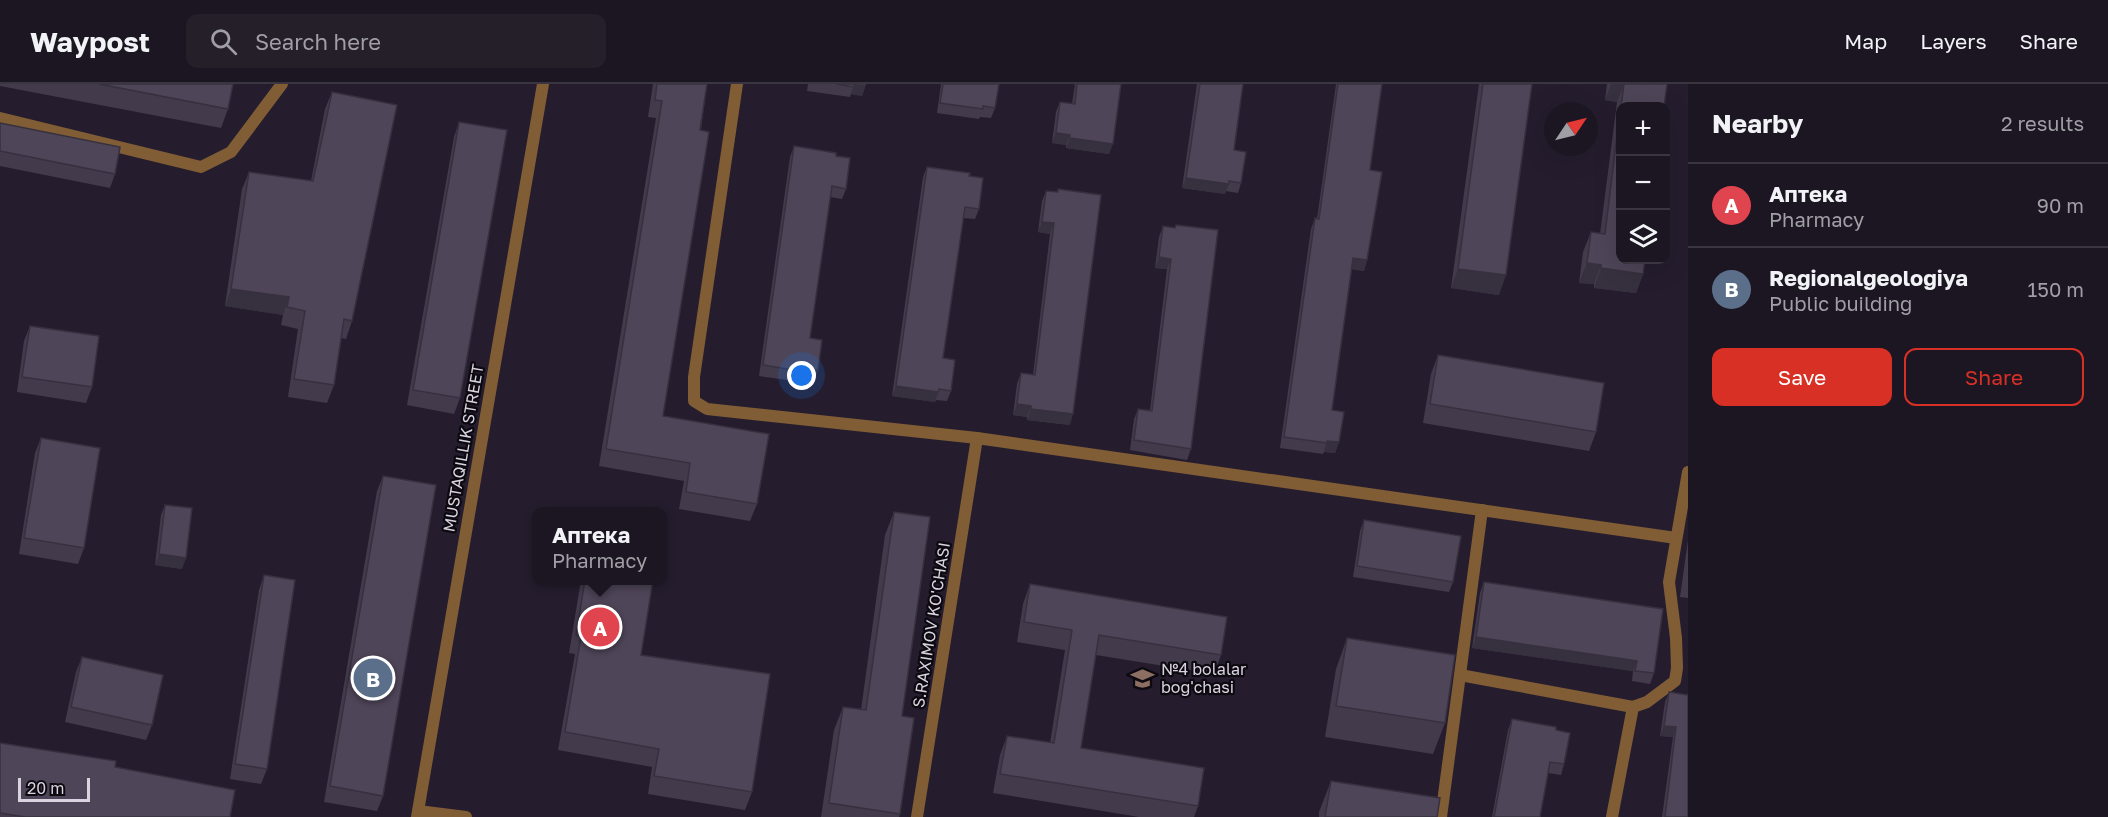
<!DOCTYPE html>
<html lang="en">
<head>
<meta charset="utf-8">
<style>
  :root { --surface:#1c1622; --page:#251f2a; --text:#f1f3f6; --muted:#a09fa5; --line:#3a3540; --accent:#d93025 }
  body { margin:0; font-family:"Golos Text",sans-serif; background:var(--page); color:var(--text) }
  .controls { position:absolute; right:18px; top:18px; display:grid; overflow:hidden; border-radius:12px; box-shadow:0 6px 24px #0002 }
  .controls button { width:54px; height:54px; display:grid; place-items:center; padding:0; border:0; border-bottom:2px solid var(--line); background:var(--surface); color:var(--text); font:30px sans-serif }
  .compass { position:absolute; left:1544px; top:18px; width:54px; height:54px; border-radius:50%; background:var(--surface); box-shadow:0 6px 24px #0002; rotate:55deg }
  .scale { position:absolute; left:18px; bottom:15px; width:72px; box-sizing:border-box; padding-left:6px; border:3px solid #d8d3de; border-top:0; font-size:16px; line-height:21px; white-space:nowrap; color:#d8d3de; -webkit-text-stroke:4px #0c0910; paint-order:stroke }
  .you { position:absolute; left:802px; top:292px; width:21px; height:21px; margin:-15px; border:4px solid #fff; border-radius:50%; background:#1a73e8; box-shadow:0 0 0 9px #1a73e833 }
  .badge { display:grid; place-items:center; width:39px; height:39px; border-radius:50%; background:var(--accent); color:#fff; font-size:20px; font-weight:700 }
  .pin { position:absolute; translate:-50% -50%; border:3px solid #fff; box-shadow:0 2px 6px #0006 }
  .popup { position:absolute; left:532px; top:423px; width:135px; height:78px; box-sizing:border-box; display:grid; place-content:center; border-radius:12px; background:var(--surface); filter:drop-shadow(0 2px 4px #0005); font-size:20px; white-space:nowrap; color:var(--muted) }
  .popup b { font-size:22px; color:var(--text) }
  .popup::after { content:''; position:absolute; left:50%; top:100%; margin-left:-12px; border:12px solid transparent; border-top-color:var(--surface) }
  .list { margin:0; padding:0; list-style:none }
  h2 { display:flex; justify-content:space-between; align-items:center; height:78px; margin:0; padding:0 24px; font-size:26px }
  h2 small { font-size:20px; font-weight:400; color:var(--muted) }
  .list li { display:grid; grid-template-columns:39px 1fr auto; gap:18px; align-items:center; box-sizing:border-box; height:84px; padding:0 24px; border-top:2px solid var(--line) }
  .list b { display:block; font-size:22px; white-space:nowrap }
  .list p { margin:0; font-size:20px; white-space:nowrap; color:var(--muted) }
  .list em { font-size:20px; font-style:normal; color:var(--muted) }
  .actions { display:flex; gap:12px; padding:18px 24px }
  .actions a { flex:1; padding:14px 0; border:2px solid var(--accent); border-radius:12px; text-align:center; font-size:21px; color:var(--accent) }
  .actions .main { background:var(--accent); color:#fff }
  .icon { flex:none; width:33px; height:33px; fill:none; stroke:currentColor; stroke-width:2; stroke-linecap:round; stroke-linejoin:round }
  .map { position:relative; flex:none; width:1688px; height:733px; overflow:hidden }
  header { display:flex; align-items:center; gap:36px; box-sizing:border-box; height:84px; padding:0 30px; background:var(--surface); border-bottom:2px solid var(--line) }
  header strong { font-size:28px }
  nav { display:flex; gap:33px; margin-inline-start:auto; font-size:21px }
  .search { width:420px; height:54px; background:var(--page); display:flex; align-items:center; gap:15px; box-sizing:border-box; padding:0 21px; border-radius:12px; color:var(--muted); font-size:22px }
  main { display:flex }
  aside { flex:1; background:var(--surface) }
  .map>svg:first-child { display:block }
  .lines { fill:none; stroke-linecap:round; stroke-linejoin:round }
  .street { stroke:#805d35; stroke-width:12 }
  .wall { fill:#433b4c }
  .shaded-wall { fill:#37303e }
  .building { fill:#4e4558; stroke:#37303e; stroke-width:1.5 }
  .labels { text-anchor:middle; dominant-baseline:central; stroke-width:4.5; stroke-linejoin:round; paint-order:stroke }
  .street-label { font-size:16px; fill:#d8d3de; stroke:#0c0910 }
  .poi-label { font-size:16px; fill:#d8d3de; stroke:#0c0910; text-anchor:start }
</style>
</head>
<body>
<header>
<strong>Waypost</strong>
<div class="search"><svg class="icon" aria-label="search" viewBox="0 0 24 24"><circle cx="10" cy="10" r="6"/><path d="M15 15l6 6"/></svg>Search here</div>
<nav><a>Map</a><a>Layers</a><a>Share</a></nav>
</header>
<main>
<div class="map">
<svg width="1688" height="733" viewBox="0 0 1688 733">
  <rect width="100%" height="100%" fill="#251d2e"/>
  <g class="lines">
    <!-- street -->
    <g class="street">
      <polyline points="737,0 694,293 694,317 707,325 977,354 1676,454"/>
      <polyline points="0,34 201,83 231,68 282,0"/>
      <polyline points="1460,591 1633,623"/>
      <polyline points="418,727 466,733"/>
      <polyline points="417,733 543,0"/>
      <polyline points="917,733 977,354"/>
      <polyline points="1441,733 1482,426"/>
      <polyline points="1612,733 1633,623 1647,618 1675,597 1677,584 1676,554 1669,498 1688,388"/>
    </g>
  </g>
  <!-- wall -->
  <g class="wall">
    <polygon points="0,0 233,0 228,25 221,44 0,2"/>
    <polygon points="653,0 707,0 663,332 757,420 750,437 679,425 684,397 599,382 656,34 648,33"/>
    <polygon points="808,0 866,0 862,12 851,10 850,13 807,7"/>
    <polygon points="941,0 999,0 995,24 991,34 980,33 979,35 937,29"/>
    <polygon points="1075,0 1121,0 1109,70 1066,64 1066,61 1052,59 1056,28 1060,18 1072,20"/>
    <polygon points="1197,0 1243,0 1234,66 1241,99 1238,109 1226,107 1225,110 1182,104"/>
    <polygon points="1336,0 1382,0 1370,86 1367,176 1364,187 1352,185 1332,326 1339,358 1335,369 1324,368 1323,370 1280,364 1311,145 1315,134 1317,135"/>
    <polygon points="1479,0 1532,0 1499,211 1451,204"/>
    <polygon points="1607,0 1667,0 1664,22 1620,22 1620,176 1643,190 1636,209 1594,204 1594,200 1579,199 1583,168 1591,148 1600,150 1617,18 1605,16"/>
    <polygon points="332,8 352,237 346,255 341,254 334,301 327,319 288,313 298,245 281,241 283,231 225,222 242,105 249,88 311,97 325,25"/>
    <polygon points="459,38 460,314 454,330 407,321 454,53"/>
    <polygon points="0,39 115,90 110,104 0,82"/>
    <polygon points="794,62 836,72 846,105 842,115 830,113 810,254 818,286 814,297 802,295 801,298 759,292 790,73"/>
    <polygon points="927,83 969,92 979,125 975,135 963,134 943,274 951,307 947,317 936,316 935,318 892,312 923,93"/>
    <polygon points="1058,105 1070,341 1027,336 1027,333 1013,331 1017,300 1021,289 1033,291 1050,150 1038,148 1042,117 1046,107 1057,108"/>
    <polygon points="1176,141 1191,365 1187,376 1130,366 1134,335 1138,325 1150,326 1167,185 1155,184 1159,153 1163,142 1175,144"/>
    <polygon points="30,242 92,303 86,319 17,308 24,257"/>
    <polygon points="1438,271 1596,348 1589,367 1423,339 1431,290"/>
    <polygon points="41,354 84,464 78,480 19,470 35,369"/>
    <polygon points="383,392 383,712 377,727 324,718 377,407"/>
    <polygon points="165,421 182,485 155,481 161,431"/>
    <polygon points="894,428 902,632 900,730 899,733 821,733 834,646 843,623 861,626 885,451"/>
    <polygon points="1364,436 1453,498 1449,508 1353,493 1360,447"/>
    <polygon points="1688,456 1688,514 1680,513"/>
    <polygon points="264,491 267,685 261,700 230,695 259,506"/>
    <polygon points="581,496 653,496 641,571 752,708 745,726 648,710 652,683 558,666 575,570 569,569"/>
    <polygon points="1484,498 1663,525 1654,589 1650,600 1632,597 1633,587 1472,564 1480,509"/>
    <polygon points="1030,500 1221,571 1214,590 1096,571 1081,664 1198,722 1194,733 1139,733 993,709 1000,671 1007,652 1050,659 1065,566 1017,558 1023,520"/>
    <polygon points="1347,554 1445,639 1433,670 1325,653 1336,585"/>
    <polygon points="82,573 152,641 146,656 65,638 76,588"/>
    <polygon points="1669,608 1688,611 1688,733 1662,733 1673,653 1660,652 1665,618"/>
    <polygon points="1512,635 1556,646 1564,680 1561,691 1548,689 1540,733 1492,733 1508,646"/>
    <polygon points="0,659 115,683 230,733 0,733"/>
    <polygon points="1331,697 1437,733 1319,733 1319,728"/>
  </g>
  <!-- shaded-wall -->
  <g class="shaded-wall">
    <polygon points="854,0 866,1 862,12 851,10"/>
    <polygon points="1611,0 1624,0 1617,18 1605,16"/>
    <polygon points="1056,49 1070,51 1066,61 1052,59"/>
    <polygon points="1070,54 1113,60 1109,70 1066,64"/>
    <polygon points="1186,94 1229,100 1225,110 1182,104"/>
    <polygon points="1042,138 1054,139 1050,150 1038,148"/>
    <polygon points="1159,173 1171,175 1167,185 1155,184"/>
    <polygon points="1353,174 1367,176 1364,187 1349,185"/>
    <polygon points="1587,179 1601,181 1594,200 1579,199"/>
    <polygon points="1601,184 1643,190 1636,209 1594,204"/>
    <polygon points="1458,185 1506,191 1499,211 1451,204"/>
    <polygon points="231,205 289,213 283,231 225,222"/>
    <polygon points="806,285 818,286 814,297 802,295"/>
    <polygon points="896,302 938,308 935,318 892,312"/>
    <polygon points="1017,320 1031,322 1027,333 1013,331"/>
    <polygon points="1031,325 1073,330 1070,341 1027,336"/>
    <polygon points="1327,357 1339,358 1335,369 1324,368"/>
    <polygon points="159,470 186,474 182,485 155,481"/>
    <polygon points="1476,553 1637,577 1633,587 1472,564"/>
    <polygon points="1664,642 1676,643 1673,653 1660,652"/>
  </g>
  <!-- building -->
  <g class="building">
    <polygon points="99,0 233,0 228,25"/>
    <polygon points="657,0 707,0 700,46 709,48 663,332 769,350 757,420 686,408 690,379 606,365 662,17 655,16"/>
    <polygon points="836,0 854,0 854,3"/>
    <polygon points="943,0 999,0 995,24 983,22 983,25 940,19"/>
    <polygon points="1077,0 1121,0 1113,60 1070,54 1070,51 1056,49 1060,18 1075,20"/>
    <polygon points="1200,0 1243,0 1234,66 1246,68 1241,99 1229,97 1229,100 1186,94"/>
    <polygon points="1338,0 1382,0 1370,86 1382,88 1367,176 1353,174 1332,326 1344,328 1339,358 1327,357 1327,359 1284,353 1315,134 1319,135"/>
    <polygon points="1483,0 1532,0 1506,191 1458,185"/>
    <polygon points="1624,0 1667,0 1664,22 1621,22"/>
    <polygon points="332,8 397,21 352,237 344,235 334,301 294,295 305,227 287,223 289,213 231,205 249,88 313,97"/>
    <polygon points="1620,27 1620,176 1645,176 1643,190 1601,184 1601,181 1587,179 1591,148 1605,150"/>
    <polygon points="459,38 507,46 460,314 413,306"/>
    <polygon points="0,39 120,63 115,90 0,67"/>
    <polygon points="794,62 836,69 836,72 850,74 846,105 832,102 810,254 822,256 818,286 806,285 805,288 763,281"/>
    <polygon points="927,83 970,89 969,92 983,94 979,125 965,123 943,274 955,276 951,307 939,305 938,308 896,302"/>
    <polygon points="1058,105 1101,111 1073,330 1031,325 1031,322 1017,320 1021,289 1035,291 1054,139 1042,138 1046,107 1058,108"/>
    <polygon points="1176,141 1218,146 1191,365 1134,356 1138,325 1152,327 1171,175 1159,173 1163,142 1175,144"/>
    <polygon points="30,242 99,252 92,303 22,293"/>
    <polygon points="1438,271 1604,299 1596,348 1430,320"/>
    <polygon points="41,354 100,364 84,464 24,454"/>
    <polygon points="383,392 436,401 383,712 330,702"/>
    <polygon points="165,421 192,424 186,474 159,470"/>
    <polygon points="894,428 930,433 902,632 914,634 900,730 829,719 843,623 866,626"/>
    <polygon points="1364,436 1461,452 1453,498 1357,482"/>
    <polygon points="264,491 295,496 267,685 235,680"/>
    <polygon points="585,496 653,496 641,571 770,590 752,708 654,692 659,665 565,648 581,552 576,551"/>
    <polygon points="1484,498 1663,525 1654,589 1635,587 1637,577 1476,553"/>
    <polygon points="1030,500 1227,533 1221,571 1099,551 1081,664 1204,684 1198,722 1000,690 1007,652 1054,659 1072,546 1024,538"/>
    <polygon points="1347,554 1455,571 1445,639 1336,622"/>
    <polygon points="82,573 163,591 152,641 71,623"/>
    <polygon points="1669,608 1688,611 1688,733 1665,733 1676,643 1664,642"/>
    <polygon points="1512,635 1556,643 1556,646 1570,649 1564,680 1550,678 1540,733 1494,733"/>
    <polygon points="0,659 116,677 115,683 235,706 230,733 25,733 0,729"/>
    <polygon points="1331,697 1440,714 1437,733 1325,733"/>
  </g>
  <!-- icons -->
  <defs>
    <symbol id="school-bare" viewBox="-9 -9 18 18"><path d="M0-5L7-2L0 1L-7-2ZM-4 1L0 2.5L4 1V4Q0 6-4 4Z" fill="#8d6e63" stroke="#0c0910" stroke-width="2.5" paint-order="stroke"/></symbol>
  </defs>
  <g fill-rule="evenodd">
    <use href="#school-bare" x="1126" y="578" width="33" height="33"/>
  </g>
  <g class="labels">
    <!-- street labels -->
    <g class="street-label">
      <text transform="translate(463 364) rotate(-80)">MUSTAQILLIK STREET</text>
      <text transform="translate(931 541) rotate(-81)">S.RAXIMOV KO'CHASI</text>
    </g>
    <!-- poi labels -->
    <g class="poi-label">
      <text x="1161" y="585">№4 bolalar<tspan x="1161" dy="18">bog'chasi</tspan></text>
    </g>
  </g>
</svg>
<div class="controls">
<button>+</button>
<button>−</button>
<button><svg class="icon" aria-label="layers" viewBox="0 0 24 24"><path d="M12 4l9 5-9 5-9-5zM3 14l9 5 9-5"/></svg></button>
</div>
<svg class="compass" viewBox="-18 -18 36 36"><path d="M0-13l5 13h-10z" fill="#e53935"/><path d="M0 13l5-13h-10z" fill="#a09fa5"/></svg>
<div class="scale">20 m</div>
<div class="you"></div>
<div class="pin badge" style="left:600px;top:543px;background:#e0444e">A</div>
<div class="popup"><b>Аптека</b>Pharmacy</div>
<div class="pin badge" style="left:373px;top:594px;background:#5c6f8a">B</div>
</div>
<aside>
<h2>Nearby<small>2 results</small></h2>
<ul class="list">
<li><span class="badge" style="background:#e0444e">A</span><div><b>Аптека</b><p>Pharmacy</p></div><em>90 m</em></li>
<li><span class="badge" style="background:#5c6f8a">B</span><div><b>Regionalgeologiya</b><p>Public building</p></div><em>150 m</em></li>
</ul>
<div class="actions"><a class="main">Save</a><a>Share</a></div>
</aside>
</main>
</body>
</html>
